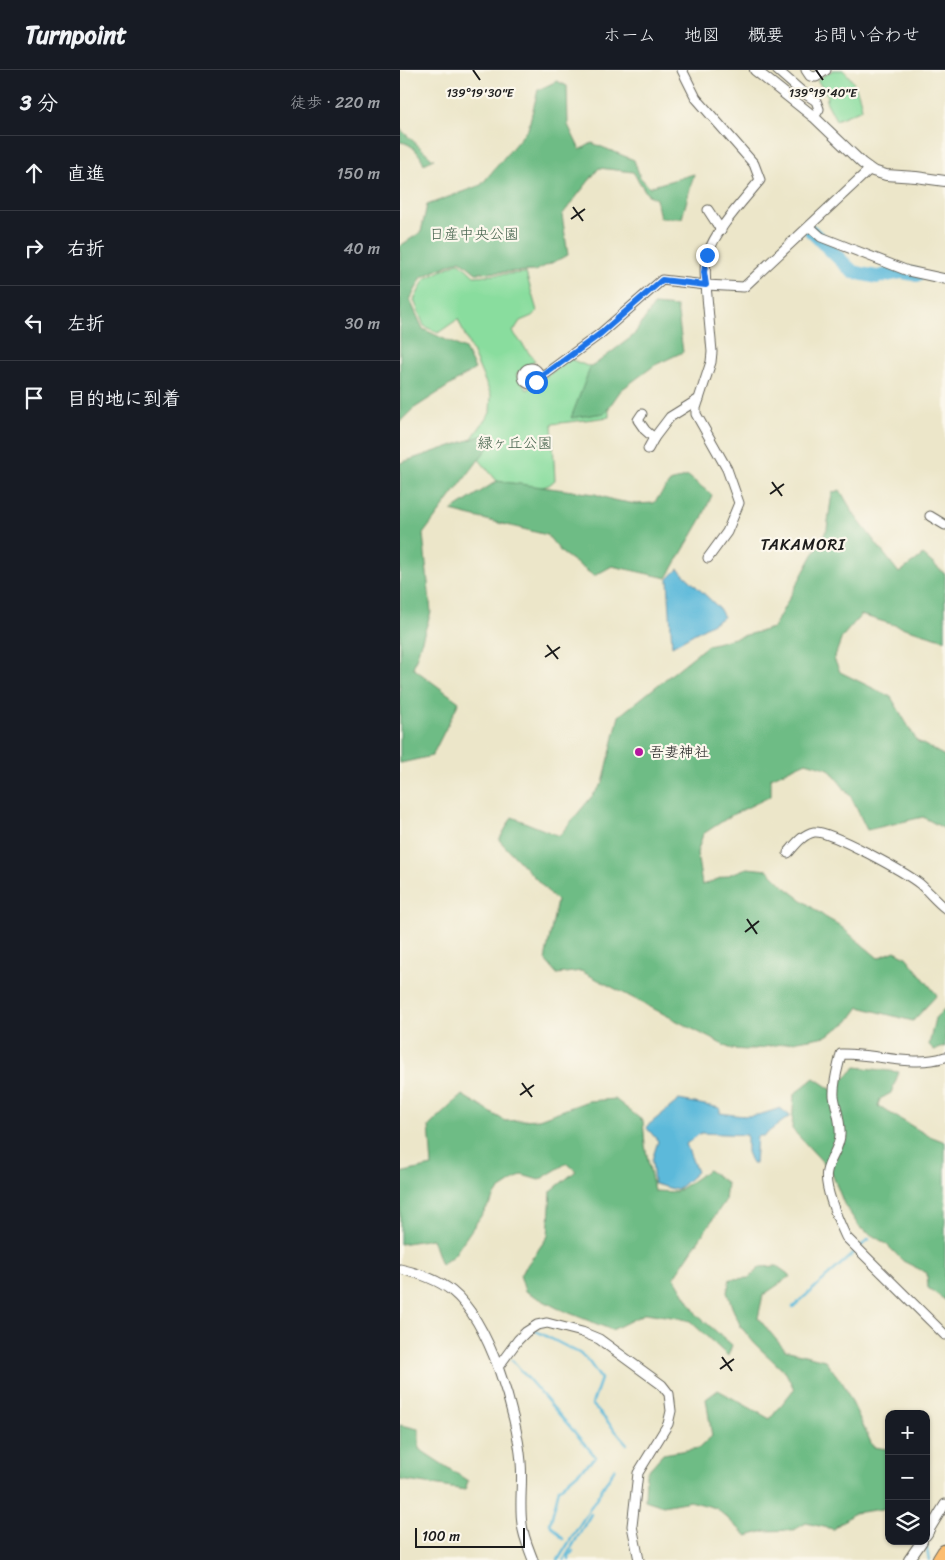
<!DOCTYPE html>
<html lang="ja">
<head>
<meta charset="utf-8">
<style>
  :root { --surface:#171b24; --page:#242831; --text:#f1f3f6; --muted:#9ea1a6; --line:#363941 }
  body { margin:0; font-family:Sriracha,"Klee One",sans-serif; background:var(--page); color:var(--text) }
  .controls { position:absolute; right:15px; bottom:15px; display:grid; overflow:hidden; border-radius:10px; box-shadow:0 1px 4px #0004 }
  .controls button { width:45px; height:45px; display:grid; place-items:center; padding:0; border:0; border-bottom:1px solid var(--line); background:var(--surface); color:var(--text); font:25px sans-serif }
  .scale { position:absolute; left:15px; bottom:12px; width:110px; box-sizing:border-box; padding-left:5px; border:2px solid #1c1c1c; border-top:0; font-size:14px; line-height:18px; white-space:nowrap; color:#1c1c1c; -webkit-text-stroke:4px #fbf7ec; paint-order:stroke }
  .stop { position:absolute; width:15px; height:15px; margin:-11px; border:4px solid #1a73e8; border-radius:50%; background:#fff }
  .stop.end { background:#1a73e8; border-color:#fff; box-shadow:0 1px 5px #0008 }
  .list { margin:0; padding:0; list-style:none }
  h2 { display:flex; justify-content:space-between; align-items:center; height:65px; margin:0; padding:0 20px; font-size:21px }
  h2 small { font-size:16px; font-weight:400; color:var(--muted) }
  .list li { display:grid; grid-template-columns:32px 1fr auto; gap:15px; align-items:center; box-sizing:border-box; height:75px; padding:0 20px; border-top:1px solid var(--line) }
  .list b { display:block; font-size:19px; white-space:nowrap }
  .list em { font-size:16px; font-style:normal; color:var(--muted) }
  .icon { flex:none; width:28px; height:28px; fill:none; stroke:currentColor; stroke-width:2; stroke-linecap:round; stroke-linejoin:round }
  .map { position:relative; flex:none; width:545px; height:1490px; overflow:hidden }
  header { display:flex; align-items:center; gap:30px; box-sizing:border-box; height:70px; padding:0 25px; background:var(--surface); border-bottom:1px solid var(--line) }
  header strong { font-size:24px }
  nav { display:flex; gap:28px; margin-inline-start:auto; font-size:18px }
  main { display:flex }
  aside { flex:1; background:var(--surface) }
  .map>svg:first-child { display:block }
  .green { fill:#89dd9e; stroke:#527c5d }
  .forest { fill:#6ebc85; stroke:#456c50 }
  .water { fill:#5cb9da; stroke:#3c6a7b }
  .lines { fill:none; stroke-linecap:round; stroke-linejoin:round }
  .stream { stroke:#5cb9da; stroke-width:2.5 }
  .river { stroke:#5cb9da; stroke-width:14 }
  .minor-casing { stroke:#656359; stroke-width:11 }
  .tertiary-casing { stroke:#656359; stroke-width:12 }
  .motorway-casing { stroke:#656359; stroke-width:17 }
  .minor { stroke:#fff; stroke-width:9 }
  .tertiary { stroke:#fff; stroke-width:10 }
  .motorway { stroke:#fcbd6f; stroke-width:15 }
  .route { stroke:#1a73e8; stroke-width:6 }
  .ticks { fill:none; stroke:#1c1c1c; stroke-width:2 }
  .poi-dot { fill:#b5179e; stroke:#fbf7ec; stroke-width:2 }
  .labels { text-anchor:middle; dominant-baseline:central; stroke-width:4.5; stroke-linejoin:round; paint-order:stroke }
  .park-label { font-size:15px; fill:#42604a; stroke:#fbf7ec }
  .poi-label { font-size:15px; fill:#1c1c1c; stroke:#fbf7ec; text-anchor:start }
  .neighbourhood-label { font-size:16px; letter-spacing:1px; fill:#1c1c1c; stroke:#fbf7ec }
  .ticks-label { font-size:12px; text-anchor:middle; fill:#1c1c1c; stroke:#fbf7ec; stroke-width:4.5; stroke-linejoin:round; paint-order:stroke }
</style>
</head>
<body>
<header>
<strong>Turnpoint</strong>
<nav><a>ホーム</a><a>地図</a><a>概要</a><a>お問い合わせ</a></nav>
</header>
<main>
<aside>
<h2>3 分<small>徒歩 · 220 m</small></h2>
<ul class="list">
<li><svg class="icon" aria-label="ahead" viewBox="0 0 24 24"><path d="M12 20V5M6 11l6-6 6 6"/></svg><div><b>直進</b></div><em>150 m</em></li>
<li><svg class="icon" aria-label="right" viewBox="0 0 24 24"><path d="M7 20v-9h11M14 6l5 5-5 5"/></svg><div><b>右折</b></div><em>40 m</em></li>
<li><svg class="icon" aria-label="left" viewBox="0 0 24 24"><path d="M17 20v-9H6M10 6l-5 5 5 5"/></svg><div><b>左折</b></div><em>30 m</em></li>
<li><svg class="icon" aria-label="arrive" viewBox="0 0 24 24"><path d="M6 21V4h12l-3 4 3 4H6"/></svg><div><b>目的地に到着</b></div></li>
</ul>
</aside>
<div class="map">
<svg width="545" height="1490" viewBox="0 0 545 1490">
  <rect width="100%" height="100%" fill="#fbf7ec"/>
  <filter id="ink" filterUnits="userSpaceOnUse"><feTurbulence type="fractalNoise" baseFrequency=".02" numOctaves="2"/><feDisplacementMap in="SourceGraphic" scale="10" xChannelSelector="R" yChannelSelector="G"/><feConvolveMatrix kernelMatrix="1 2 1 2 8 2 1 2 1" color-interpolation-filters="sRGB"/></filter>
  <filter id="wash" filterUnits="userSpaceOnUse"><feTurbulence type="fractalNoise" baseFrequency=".0096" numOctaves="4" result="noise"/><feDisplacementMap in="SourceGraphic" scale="20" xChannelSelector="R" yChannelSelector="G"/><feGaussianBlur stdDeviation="1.12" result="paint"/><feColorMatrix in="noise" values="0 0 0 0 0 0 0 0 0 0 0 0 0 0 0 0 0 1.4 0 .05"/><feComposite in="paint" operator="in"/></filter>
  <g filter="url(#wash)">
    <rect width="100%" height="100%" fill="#ece6c9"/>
    <!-- green -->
    <g class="green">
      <path d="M433,0H443C454,10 460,24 462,39L436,50L426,31L428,26L417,10Z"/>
      <polygon points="59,192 74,206 126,203 137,241 132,246 120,251 113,262 135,291 116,304 127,320 170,289 187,296 208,295 209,347 152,354 155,410 149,415 118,425 97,411 67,375 90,343 91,325 58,249 38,263 24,256 14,230 25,209"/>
    </g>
    <!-- forest -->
    <g class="forest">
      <polygon points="157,11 167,16 168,55 180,80 192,73 234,90 240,107 249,117 294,104 282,148 260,148 256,129 247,124 233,102 199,98 162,145 168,185 135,201 76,203 60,190 22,207 10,230 23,259 65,279 75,299 13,339 0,352 0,176 21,162 27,135 81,115 128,59 138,20"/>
      <path d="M0,59L33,89H34L24,94C20,84 12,73 0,72Z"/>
      <polygon points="254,235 277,237 283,282 255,295 221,320 205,343 171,348 190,298 233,266"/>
      <polygon points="90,363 92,372 23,464 31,542 13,598 59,632 32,686 1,693 0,693 0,393"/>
      <polygon points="288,406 312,425 302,448 267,508 212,496 194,506 162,483 147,465 51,441 97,411 195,424 213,430 236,434 254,433 270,412"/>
      <polygon points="440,420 455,446 499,503 523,485 545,504 545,570 461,545 442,567 434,589 440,602 491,627 517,671 545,686 545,759 523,747 467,760 451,727 429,699 406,692 371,708 371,726 332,745 303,764 297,783 302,815 347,798 368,800 386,818 425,847 439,855 478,888 495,881 506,887 537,925 513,951 459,937 448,952 426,966 348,980 331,979 181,901 157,904 145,890 157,831 99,770 112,747 159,766 203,713 219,646 308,575 373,558 427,459 432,423"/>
      <polygon points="545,938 545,977 534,980 529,975 535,948"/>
      <polygon points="456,997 499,1002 491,1023 480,1029 478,1036 527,1065 545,1072 545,1230 528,1218 527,1203 503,1191 485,1173 460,1158 444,1134 431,1101 392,1059 394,1024 414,1008 432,1020"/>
      <polygon points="62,1025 105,1051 139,1049 188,1031 215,1029 243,1051 245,1075 254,1121 276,1122 308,1100 327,1113 325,1131 274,1207 297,1245 332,1275 328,1286 290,1251 278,1248 246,1243 212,1260 157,1238 125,1221 120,1205 148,1166 151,1121 176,1101 167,1093 139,1110 122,1105 99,1120 54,1185 41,1195 32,1169 0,1174 0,1103 32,1096 29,1056"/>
      <polygon points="377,1196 391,1206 363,1225 358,1248 385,1280 425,1290 444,1315 473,1377 487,1379 489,1438 454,1443 433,1459 406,1453 394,1460 365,1461 347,1466 316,1438 290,1431 263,1436 245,1430 246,1403 263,1384 299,1378 312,1366 306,1329 318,1320 370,1349 394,1319 386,1303 355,1274 341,1257 332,1237 327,1222 330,1209 349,1208 360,1197"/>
      <polygon points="0,1355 19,1359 19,1379 68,1411 65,1420 0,1410"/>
    </g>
    <!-- water -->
    <g class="water">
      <polygon points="278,499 319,538 324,547 272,576 268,509"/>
      <path d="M279,1030L320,1038V1043C348,1047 353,1048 380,1038L390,1046L363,1066H357L355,1094H352L347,1082V1065L301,1063L286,1074L297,1102L277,1120L254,1114L252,1090L258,1071L246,1057Z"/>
    </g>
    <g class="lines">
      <!-- stream -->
      <g class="stream">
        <polyline points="461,1176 469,1169"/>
        <polyline points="393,1237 457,1180"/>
        <polyline points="136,1261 179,1283 187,1289 201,1309 192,1334 227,1374"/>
        <polyline points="112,1290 196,1387 159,1419 150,1454 163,1469"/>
        <polyline points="526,1473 529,1490"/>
        <polyline points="158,1490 215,1398"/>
        <polyline points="164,1490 191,1444"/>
        <polyline points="169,1490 169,1486 173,1481"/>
      </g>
      <!-- river -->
      <polyline class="river" points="411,161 453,202 477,207 502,202 517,205"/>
    </g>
  </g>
  <g filter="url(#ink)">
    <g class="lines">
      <defs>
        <g id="minor">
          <path d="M282,0L296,28L354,94L360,110C344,130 315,160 308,184C304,194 305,205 306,215L344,217L470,99"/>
          <polyline points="377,0 401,21 416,31 419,39 414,47"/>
          <polyline points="406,0 410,6 416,7 426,0"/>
          <polyline points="308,140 321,160"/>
          <polyline points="410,157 421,167 508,201 545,209"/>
          <circle cx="131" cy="306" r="8"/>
          <polyline points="138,307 144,305 200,264 262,210 306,215 312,282 311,292 296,338 296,344 327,399 339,433 327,462 308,488"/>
          <polyline points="242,344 238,350 245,360 254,368 270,347 299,329"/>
          <polyline points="248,379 254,368"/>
          <polyline points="530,446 545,455"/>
          <path d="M388,783C395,775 403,764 414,762C430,760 506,803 520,814C529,822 536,831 545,838"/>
          <path d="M545,987C512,998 476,983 441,984C438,998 433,1012 434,1026C436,1039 441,1052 440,1065C440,1077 430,1088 427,1101C423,1117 439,1152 446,1167L545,1265"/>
          <path d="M0,1199C18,1203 38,1210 52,1221C90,1252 117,1345 121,1392C123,1413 119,1433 122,1454C123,1466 129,1479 133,1490"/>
          <polyline points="98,1297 118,1270 126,1262 137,1255 147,1253 182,1262 199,1269 262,1315 269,1324 271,1341 268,1354 238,1403 232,1456 239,1490"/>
          <polyline points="528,1462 545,1434"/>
        </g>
        <g id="tertiary">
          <polyline points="355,0 414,47 462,93 473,101 486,105 516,107 545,111"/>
          <polyline points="526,1465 528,1462"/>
          <polyline points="509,1490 522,1471"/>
        </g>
        <polyline id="motorway" points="540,1490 545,1482"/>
      </defs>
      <!-- minor casing -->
      <use href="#minor" class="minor-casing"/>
      <!-- tertiary casing -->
      <use href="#tertiary" class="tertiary-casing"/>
      <!-- motorway casing -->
      <use href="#motorway" class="motorway-casing"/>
      <!-- minor -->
      <use href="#minor" class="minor"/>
      <!-- tertiary -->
      <use href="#tertiary" class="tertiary"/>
      <!-- motorway -->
      <use href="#motorway" class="motorway"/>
    </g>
  </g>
  <g class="lines" filter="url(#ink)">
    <!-- route -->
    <polyline class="route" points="136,312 138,307 144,305 200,264 262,210 306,215 304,202 307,185"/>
  </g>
  <!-- ticks -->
  <path class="ticks" d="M73,0L80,10M416,0L423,10M173,137L183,151M171,149L185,139M372,412L382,426M370,424L384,414M147,575L158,589M145,587L160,577M347,849L357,864M345,862L359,851M122,1013L132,1027M120,1025L134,1015M322,1287L332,1301M320,1299L334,1289"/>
  <!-- markers -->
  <circle class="poi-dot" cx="239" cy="682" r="5"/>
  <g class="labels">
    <!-- park labels -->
    <g class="park-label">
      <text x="74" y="164">日産中央公園</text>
      <text x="115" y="373">緑ヶ丘公園</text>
    </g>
    <!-- poi labels -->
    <g class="poi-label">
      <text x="249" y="682">吾妻神社</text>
    </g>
    <!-- neighbourhood labels -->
    <g class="neighbourhood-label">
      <text x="403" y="474">TAKAMORI</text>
    </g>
  </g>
  <g class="ticks-label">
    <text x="80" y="27">139°19'30"E</text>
    <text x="423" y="27">139°19'40"E</text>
  </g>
</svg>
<div class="controls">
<button>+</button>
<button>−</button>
<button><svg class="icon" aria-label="layers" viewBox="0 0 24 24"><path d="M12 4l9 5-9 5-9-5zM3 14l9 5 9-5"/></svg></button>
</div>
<div class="scale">100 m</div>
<div class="stop" style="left:136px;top:312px"></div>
<div class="stop end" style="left:307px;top:185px"></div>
</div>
</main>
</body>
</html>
